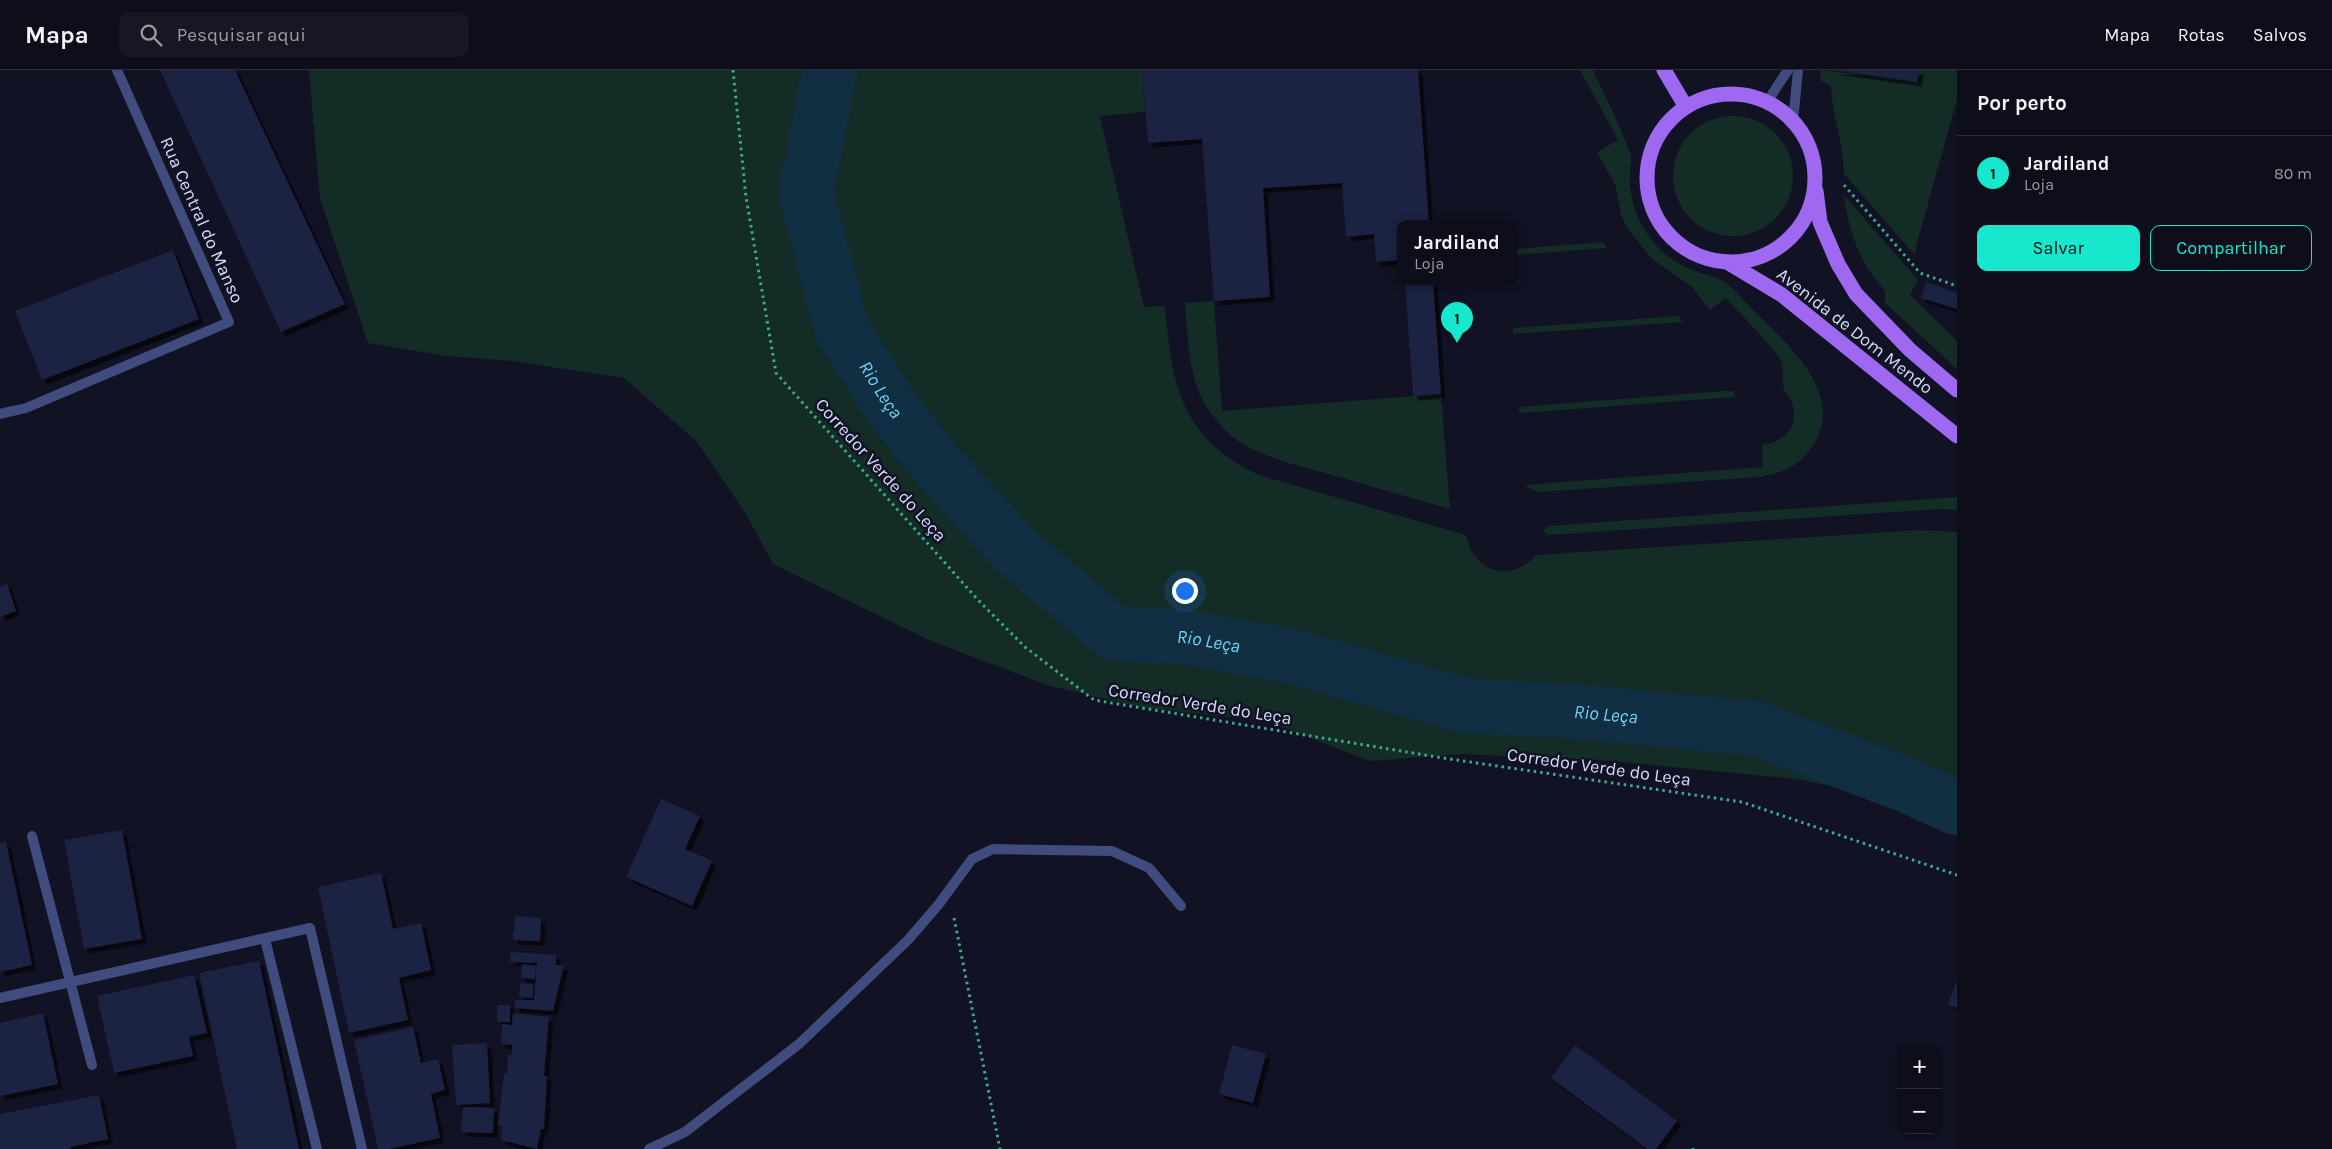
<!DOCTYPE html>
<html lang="pt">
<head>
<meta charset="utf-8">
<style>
  :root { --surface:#0d0e1a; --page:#161723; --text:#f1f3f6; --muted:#9a9ca2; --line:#2d2e39; --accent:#17e7cc }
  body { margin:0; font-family:Karla,sans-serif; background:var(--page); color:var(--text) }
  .controls { position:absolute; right:15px; bottom:15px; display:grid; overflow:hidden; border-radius:10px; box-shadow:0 1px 4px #0004 }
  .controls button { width:45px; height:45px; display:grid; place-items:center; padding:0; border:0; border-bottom:1px solid var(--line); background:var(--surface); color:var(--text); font:25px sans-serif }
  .you { position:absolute; left:1184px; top:520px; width:18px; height:18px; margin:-12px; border:4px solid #fff; border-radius:50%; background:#1a73e8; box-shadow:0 0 0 8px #1a73e833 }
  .badge { display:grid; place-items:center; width:32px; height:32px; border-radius:50%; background:var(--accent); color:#111; font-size:16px; font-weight:700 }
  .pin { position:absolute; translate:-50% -41px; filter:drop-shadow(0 1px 2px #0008) }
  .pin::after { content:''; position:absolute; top:26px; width:18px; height:15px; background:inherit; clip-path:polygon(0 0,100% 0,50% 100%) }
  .popup { position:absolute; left:1397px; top:150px; width:120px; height:65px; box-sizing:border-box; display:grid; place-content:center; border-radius:10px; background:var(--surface); filter:drop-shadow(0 1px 4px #0005); font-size:16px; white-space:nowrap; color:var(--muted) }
  .popup b { font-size:19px; color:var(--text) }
  .popup::after { content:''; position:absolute; left:50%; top:100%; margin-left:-10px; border:10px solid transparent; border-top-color:var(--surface) }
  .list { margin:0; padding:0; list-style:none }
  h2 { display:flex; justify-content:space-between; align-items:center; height:65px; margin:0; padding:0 20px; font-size:21px }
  h2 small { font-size:16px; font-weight:400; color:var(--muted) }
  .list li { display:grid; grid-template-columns:32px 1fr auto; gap:15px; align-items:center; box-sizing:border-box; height:75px; padding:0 20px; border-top:1px solid var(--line) }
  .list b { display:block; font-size:19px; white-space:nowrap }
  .list p { margin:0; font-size:16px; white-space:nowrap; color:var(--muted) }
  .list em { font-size:16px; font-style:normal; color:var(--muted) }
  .actions { display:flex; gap:10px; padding:15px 20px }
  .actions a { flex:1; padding:11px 0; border:1px solid var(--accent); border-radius:10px; text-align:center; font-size:18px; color:var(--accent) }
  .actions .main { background:var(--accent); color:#111 }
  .icon { flex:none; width:28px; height:28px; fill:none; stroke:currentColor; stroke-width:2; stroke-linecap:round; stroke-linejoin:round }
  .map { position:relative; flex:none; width:1957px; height:1079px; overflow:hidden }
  header { display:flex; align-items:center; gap:30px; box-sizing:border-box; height:70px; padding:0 25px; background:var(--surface); border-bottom:1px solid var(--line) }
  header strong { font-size:24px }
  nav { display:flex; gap:28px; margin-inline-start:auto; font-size:18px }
  .search { width:350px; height:45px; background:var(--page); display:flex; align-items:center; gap:12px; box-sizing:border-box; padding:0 18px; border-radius:10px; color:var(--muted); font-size:19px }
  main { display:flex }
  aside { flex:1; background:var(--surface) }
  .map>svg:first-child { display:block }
  .green { fill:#142c26 }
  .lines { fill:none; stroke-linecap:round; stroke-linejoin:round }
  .river { stroke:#112e42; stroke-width:55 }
  .building { fill:#1f2042; filter:url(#shadow) }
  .path { stroke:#3bab8a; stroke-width:3; stroke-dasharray:2.5 4; stroke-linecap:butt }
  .lane { stroke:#404c7d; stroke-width:10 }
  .street { stroke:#404c7d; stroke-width:10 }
  .primary { stroke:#9e69f0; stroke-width:15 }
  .labels { text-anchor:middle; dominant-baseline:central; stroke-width:5; stroke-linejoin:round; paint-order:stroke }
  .street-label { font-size:18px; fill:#d7dbfb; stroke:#111223 }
  .water-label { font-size:19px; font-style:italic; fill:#6fd2f1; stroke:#111223 }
</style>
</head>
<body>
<header>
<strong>Mapa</strong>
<div class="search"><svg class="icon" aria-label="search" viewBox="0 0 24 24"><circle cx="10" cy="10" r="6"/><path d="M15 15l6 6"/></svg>Pesquisar aqui</div>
<nav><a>Mapa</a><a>Rotas</a><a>Salvos</a></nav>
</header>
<main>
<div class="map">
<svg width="1957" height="1079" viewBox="0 0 1957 1079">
  <defs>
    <filter id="shadow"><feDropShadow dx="4.5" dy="4.5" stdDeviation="0" flood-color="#0009"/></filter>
  </defs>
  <rect width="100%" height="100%" fill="#111223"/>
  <!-- green -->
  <g class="green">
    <path d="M309,0H1142L1145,42L1100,46L1144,237L1165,236C1172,317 1181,367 1259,405L1466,465C1473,502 1511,514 1536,485L1919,460L1957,462V764L1913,732L1796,709L1600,690L1463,684L1370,691L1267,651L1144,638L1050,616L931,571L773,494L746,444L697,372L624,308L512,291L446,286L368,273L320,128Z"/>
    <path d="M1580,0H1593C1603,22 1614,43 1623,65C1625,72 1630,80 1631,86C1632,92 1630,99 1630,105C1629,124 1634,143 1644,159C1656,178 1671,192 1692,200C1701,204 1712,205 1721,210C1732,215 1742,229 1751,238C1781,267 1841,319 1818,366C1806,392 1787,403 1760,407L1539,422L1524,416L1536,414L1763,397L1762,375C1782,373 1799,358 1793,336C1792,329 1786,325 1784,319C1781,310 1785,297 1780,289C1764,267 1744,248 1726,228L1710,240L1692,217L1652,189L1628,159L1621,145L1616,117L1597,82L1618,70Z"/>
    <path d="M1821,0L1917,11L1919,0H1957V29L1916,177L1915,185L1844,104C1844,74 1832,46 1831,16L1820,10Z"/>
    <circle cx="1733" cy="106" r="60"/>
    <polygon points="1843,124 1918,210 1910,225 1957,271 1957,299 1885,233 1885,221 1867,198 1858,180 1850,157"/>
    <polygon points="1603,172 1607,178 1513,185 1513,179"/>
    <path d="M1214,231L1222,341L1441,324L1450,439C1408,427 1367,415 1325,403C1298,395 1268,389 1243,374C1229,366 1215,350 1206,336C1188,305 1188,269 1185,233Z"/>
    <polygon points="1678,246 1683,252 1513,264 1513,258"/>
    <polygon points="1723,321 1734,321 1735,327 1519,343 1519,337"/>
    <polygon points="1957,427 1957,440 1939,439 1548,465 1543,461 1547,456"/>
  </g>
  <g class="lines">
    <!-- river -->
    <path class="river" id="s1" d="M830,0L806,123L842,259L891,337L936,394L1015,480L1115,564L1185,567L1291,586L1466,636L1569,641L1758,659L1906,715L1957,738"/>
  </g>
  <!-- building -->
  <g class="building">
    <polygon points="160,0 235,0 345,234 281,262"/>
    <polygon points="1142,0 1418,0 1429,154 1401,154 1401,190 1376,192 1374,164 1346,167 1342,113 1263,118 1270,227 1214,231 1202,69 1148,73"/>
    <polygon points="1833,0 1919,0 1917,12"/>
    <polygon points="173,180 199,249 42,310 15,241"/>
    <polygon points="1405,212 1433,212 1441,324 1413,326"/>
    <polygon points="1926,212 1957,223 1957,239 1921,228"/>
    <polygon points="7,514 16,541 0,547 0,517"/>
    <polygon points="661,729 700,746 685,779 712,791 692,836 626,807"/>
    <polygon points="122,760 142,869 84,879 64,770"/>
    <polygon points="6,772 32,895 0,902 0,773"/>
    <polygon points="381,803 393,859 421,853 431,900 399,908 408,950 349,963 318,817"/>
    <polygon points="515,846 541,848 540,871 513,870"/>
    <polygon points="511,882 556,885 556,895 564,895 553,941 515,938 515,930 534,930 537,893 510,892"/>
    <polygon points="259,891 299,1079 237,1079 199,903"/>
    <polygon points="522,894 536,896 535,909 521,908"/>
    <polygon points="194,905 207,963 189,967 193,986 114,1003 97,926"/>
    <polygon points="1957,911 1957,938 1948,934"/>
    <polygon points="520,913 533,914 533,928 519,927"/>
    <rect x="497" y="935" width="13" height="17"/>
    <polygon points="43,943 58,1014 0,1026 0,953"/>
    <polygon points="513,943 549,947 544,1006 547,1006 544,1059 541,1059 537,1079 501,1070 502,1056 498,1055 504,1003 507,1004 508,985 512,985 512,975 501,974 502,954 512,955"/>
    <polygon points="413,957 421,993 438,989 445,1020 431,1024 440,1068 389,1079 378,1079 354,970"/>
    <polygon points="487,973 490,1033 456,1035 452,975"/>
    <polygon points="1232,975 1266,984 1253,1033 1219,1024"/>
    <polygon points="1575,975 1677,1051 1656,1079 1647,1079 1551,1008"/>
    <polygon points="99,1025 108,1069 70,1077 71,1079 0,1079 0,1044"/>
    <polygon points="463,1037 494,1038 493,1063 461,1062"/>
  </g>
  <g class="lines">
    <!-- path -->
    <g class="path">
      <polyline points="733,0 746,127 776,303 978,530 1025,577 1094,630 1443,688 1742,732 1957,805"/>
      <polyline points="1844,115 1920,203 1957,216"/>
      <polyline points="954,848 1000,1079"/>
      <polyline points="1693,1078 1693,1079"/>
    </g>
    <!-- lane -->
    <g class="lane">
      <polyline points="1767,32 1788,0"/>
      <polyline points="1793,52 1798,0"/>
    </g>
    <!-- street -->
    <g class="street">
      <polyline points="0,344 26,338 229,252 117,0"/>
      <polyline points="32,766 92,995"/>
      <polyline points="265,869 317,1079"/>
      <polyline points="0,928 310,858 362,1079"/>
      <polyline points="649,1079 685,1062 799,974 908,870 939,834 972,789 993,779 1112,781 1149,798 1181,836"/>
    </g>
    <!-- primary -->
    <g class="primary">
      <polyline points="1664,0 1686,37"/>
      <circle cx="1731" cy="108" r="84"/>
      <polyline points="1816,121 1820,152 1838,194 1856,224 1910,280 1957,320"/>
      <polyline points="1727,192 1782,225 1957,366"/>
    </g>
  </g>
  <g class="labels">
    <!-- street labels -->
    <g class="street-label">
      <text transform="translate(202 150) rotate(66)">Rua Central do Manso</text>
      <text transform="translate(1855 261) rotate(38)">Avenida de Dom Mendo</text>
      <text transform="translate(881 400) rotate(48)">Corredor Verde do Leça</text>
      <text transform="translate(1200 634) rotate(9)">Corredor Verde do Leça</text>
      <text transform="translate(1599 697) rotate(8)">Corredor Verde do Leça</text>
    </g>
    <!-- water labels -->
    <g class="water-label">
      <text stroke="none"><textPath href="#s1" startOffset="338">Rio Leça</textPath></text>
      <text stroke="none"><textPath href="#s1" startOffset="772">Rio Leça</textPath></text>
      <text stroke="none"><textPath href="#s1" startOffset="1178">Rio Leça</textPath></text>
    </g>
  </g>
</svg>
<div class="controls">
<button>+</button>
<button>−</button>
</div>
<div class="you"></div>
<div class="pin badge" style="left:1457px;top:273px">1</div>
<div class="popup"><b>Jardiland</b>Loja</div>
</div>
<aside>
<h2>Por perto<small></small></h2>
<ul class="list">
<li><span class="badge">1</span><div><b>Jardiland</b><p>Loja</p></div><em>80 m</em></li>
</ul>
<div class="actions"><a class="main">Salvar</a><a>Compartilhar</a></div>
</aside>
</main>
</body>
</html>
